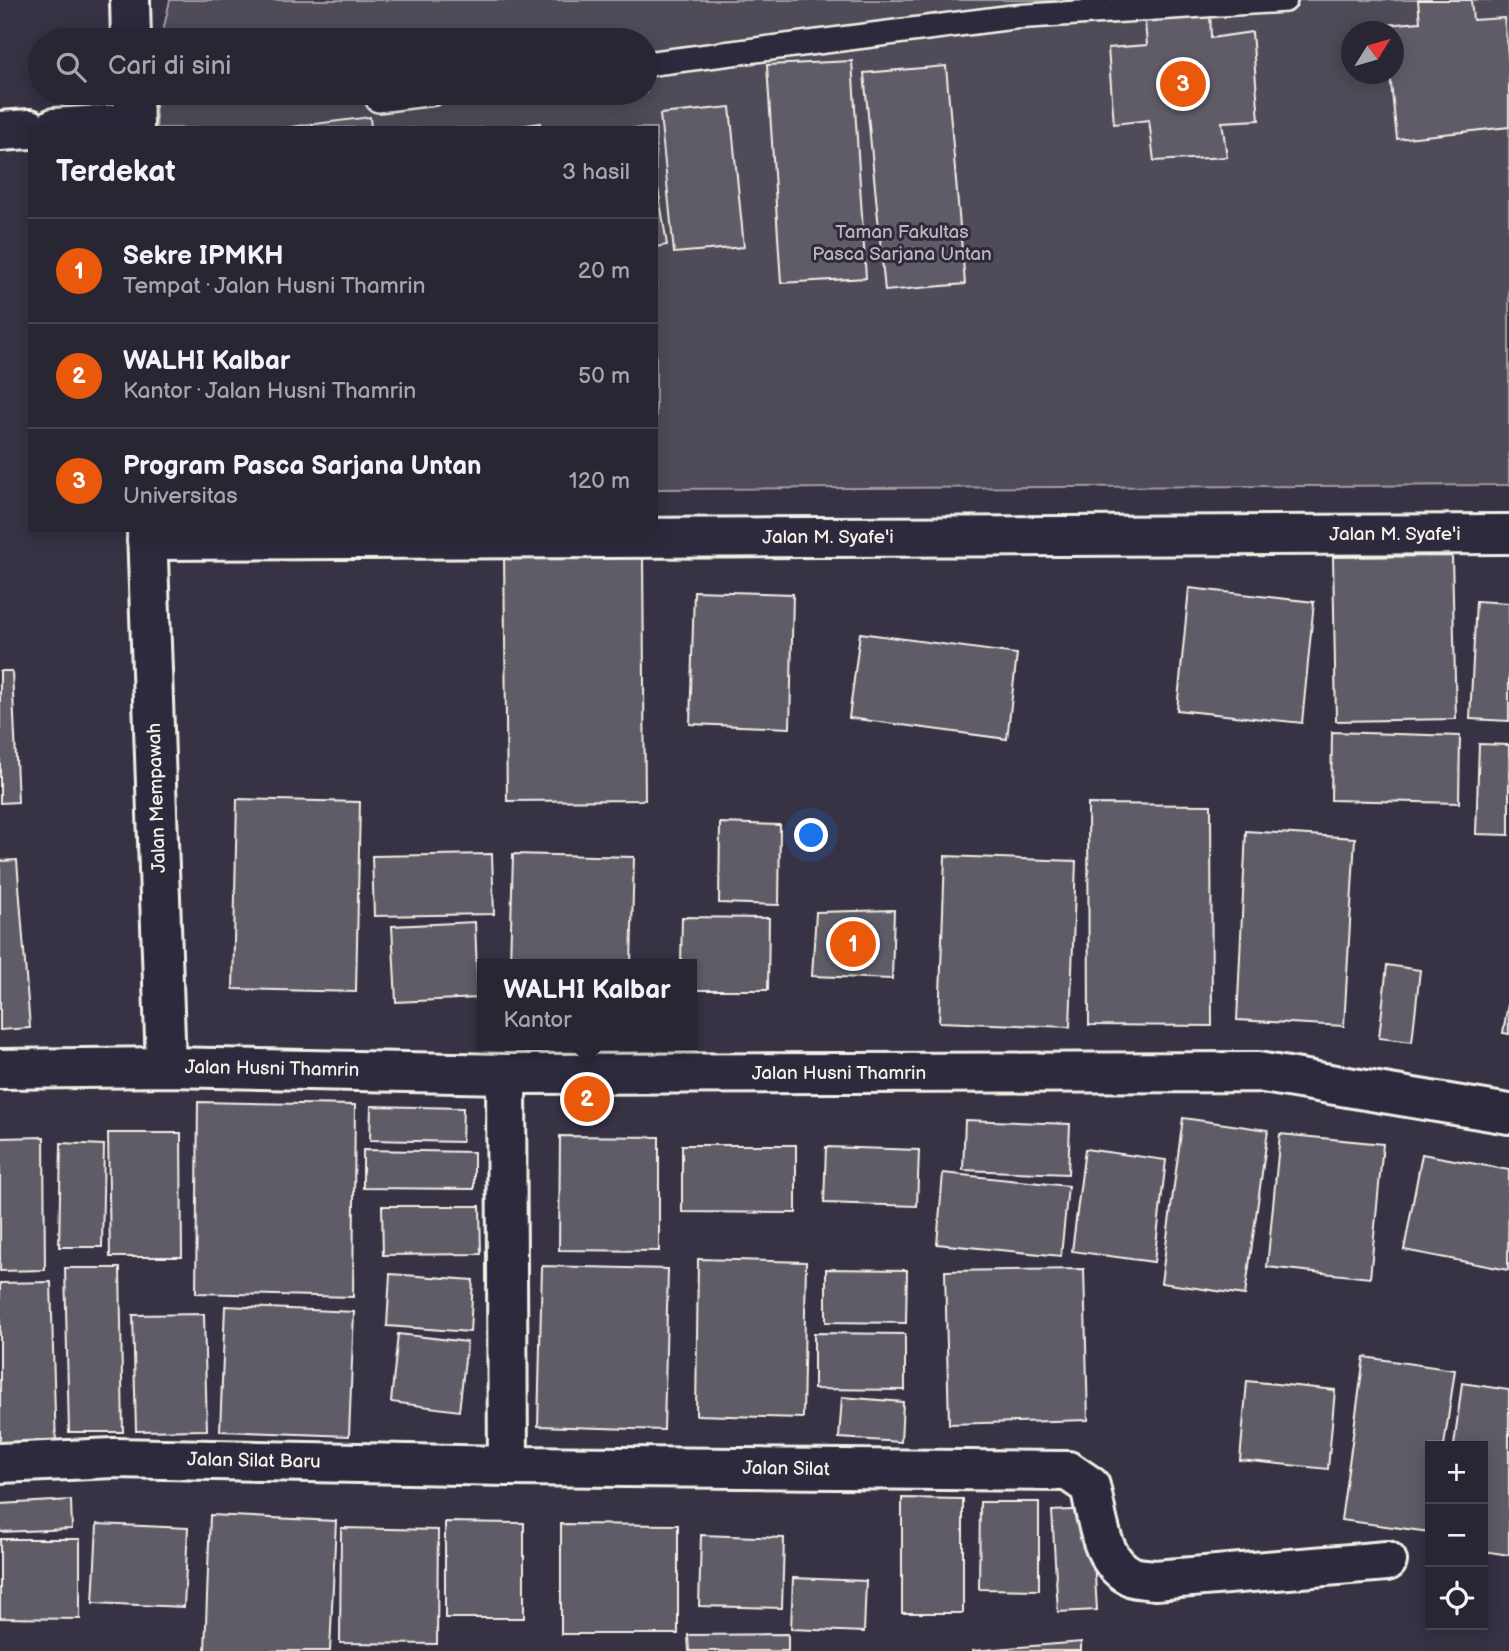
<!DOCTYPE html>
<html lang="id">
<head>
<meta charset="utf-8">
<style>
  :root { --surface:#292633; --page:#35323f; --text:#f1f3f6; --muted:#a5a5ac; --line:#45434e; --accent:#ea580c }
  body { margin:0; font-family:"Balsamiq Sans",sans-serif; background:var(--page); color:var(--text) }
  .controls { position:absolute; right:21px; bottom:21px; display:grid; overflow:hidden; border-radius:0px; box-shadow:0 4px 18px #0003 }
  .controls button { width:63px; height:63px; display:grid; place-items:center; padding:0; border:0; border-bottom:2px solid var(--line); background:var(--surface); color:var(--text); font:35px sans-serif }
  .compass { position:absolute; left:1341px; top:21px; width:63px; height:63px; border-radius:50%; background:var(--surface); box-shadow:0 4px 18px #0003; rotate:53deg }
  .you { position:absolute; left:812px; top:836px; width:24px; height:24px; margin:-18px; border:5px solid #fff; border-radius:50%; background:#1a73e8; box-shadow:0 0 0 10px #1a73e833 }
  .badge { display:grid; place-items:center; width:46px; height:46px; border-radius:50%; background:var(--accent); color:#fff; font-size:23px; font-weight:700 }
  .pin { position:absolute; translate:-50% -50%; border:4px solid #fff; box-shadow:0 2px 7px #0006 }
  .popup { position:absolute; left:477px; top:959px; width:220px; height:91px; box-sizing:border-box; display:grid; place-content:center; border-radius:0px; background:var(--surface); filter:drop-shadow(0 2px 5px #0005); font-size:23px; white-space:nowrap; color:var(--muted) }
  .popup b { font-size:26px; color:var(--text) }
  .popup::after { content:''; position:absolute; left:50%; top:100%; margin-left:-14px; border:14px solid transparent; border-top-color:var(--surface) }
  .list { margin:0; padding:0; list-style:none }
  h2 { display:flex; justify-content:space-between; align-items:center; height:91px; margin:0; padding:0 28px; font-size:30px }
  h2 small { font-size:23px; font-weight:400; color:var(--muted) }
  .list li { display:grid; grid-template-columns:46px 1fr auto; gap:21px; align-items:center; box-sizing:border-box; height:105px; padding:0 28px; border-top:2px solid var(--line) }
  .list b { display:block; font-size:26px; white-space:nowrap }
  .list p { margin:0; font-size:23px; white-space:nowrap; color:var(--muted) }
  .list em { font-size:23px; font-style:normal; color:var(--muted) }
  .icon { flex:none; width:38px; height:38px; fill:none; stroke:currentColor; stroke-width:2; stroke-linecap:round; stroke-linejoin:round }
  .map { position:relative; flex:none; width:1509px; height:1651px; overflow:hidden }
  .search { position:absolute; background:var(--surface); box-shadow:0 4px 18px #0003; left:28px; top:28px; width:630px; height:77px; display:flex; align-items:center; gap:18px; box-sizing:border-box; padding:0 24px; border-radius:38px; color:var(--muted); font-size:26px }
  .panel { position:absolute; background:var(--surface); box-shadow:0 4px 18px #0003; left:28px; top:126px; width:630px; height:406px; border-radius:0px }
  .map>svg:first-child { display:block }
  .green { fill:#504b59; stroke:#a29ea0; stroke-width:2; fill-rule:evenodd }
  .building { fill:#5f5c67; stroke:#f4f1e8; stroke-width:2 }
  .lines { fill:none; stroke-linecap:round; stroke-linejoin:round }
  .service-casing { stroke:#f4f1e8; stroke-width:28 }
  .minor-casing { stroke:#f4f1e8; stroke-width:44 }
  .service { stroke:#2f2a3d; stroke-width:23 }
  .minor { stroke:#2f2a3d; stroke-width:38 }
  .labels { text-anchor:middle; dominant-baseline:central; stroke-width:6; stroke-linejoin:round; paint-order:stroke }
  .park-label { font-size:19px; fill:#bbb7b6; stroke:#2f2a3d }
  .street-label { font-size:19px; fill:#f4f1e8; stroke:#2f2a3d }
</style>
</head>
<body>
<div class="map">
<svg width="1509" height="1651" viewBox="0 0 1509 1651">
  <rect width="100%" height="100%" fill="#373244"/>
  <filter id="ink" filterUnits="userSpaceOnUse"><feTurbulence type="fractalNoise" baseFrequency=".0143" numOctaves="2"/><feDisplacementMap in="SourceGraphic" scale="14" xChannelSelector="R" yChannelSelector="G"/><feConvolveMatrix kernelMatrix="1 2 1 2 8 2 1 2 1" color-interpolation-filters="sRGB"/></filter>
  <g filter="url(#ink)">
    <!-- green -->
    <path class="green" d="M170,0H1509V485L656,489V128H157L154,93H646V40H161ZM1352,32H1394V74H1352Z"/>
    <!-- building -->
    <g class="building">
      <polygon points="1418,0 1471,0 1473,20 1504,18 1509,64 1509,127 1397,139 1390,74 1394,74 1394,32 1385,32 1385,25 1420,22"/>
      <polygon points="1210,6 1211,38 1252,32 1259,120 1222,122 1227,157 1154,161 1149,120 1114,124 1108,48 1147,45 1144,10"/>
      <polygon points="852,61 866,278 781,283 767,65"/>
      <polygon points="946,66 965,284 885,291 864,73"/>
      <polygon points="730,107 744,247 674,253 660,114"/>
      <polygon points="370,117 371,128 283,128"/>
      <polygon points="540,123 541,128 503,128"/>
      <polygon points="656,176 667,245 656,247"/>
      <polygon points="643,556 645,800 507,801 504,557"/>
      <polygon points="1452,556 1456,719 1336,721 1333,557"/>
      <polygon points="1189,588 1314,602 1302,723 1177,710"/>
      <polygon points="694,591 793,594 790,728 690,724"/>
      <polygon points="1476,601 1509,603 1509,721 1470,719"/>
      <polygon points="860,633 1017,654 1007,739 849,718"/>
      <polygon points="0,671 12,671 18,802 0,803"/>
      <polygon points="1332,732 1460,736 1459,803 1331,800"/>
      <polygon points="1479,744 1509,745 1509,835 1476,834"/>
      <polygon points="237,799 360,802 356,992 233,989"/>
      <polygon points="1088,804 1211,805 1212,1026 1089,1025"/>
      <polygon points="720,823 780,825 779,905 719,903"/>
      <polygon points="1246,831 1355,838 1344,1026 1237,1020"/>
      <polygon points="492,854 494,914 374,916 372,856"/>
      <polygon points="513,854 634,857 631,964 510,964"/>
      <polygon points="945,856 1076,861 1070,1027 939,1022"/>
      <polygon points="17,860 30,1028 0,1030 0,861"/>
      <polygon points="894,910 892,979 812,976 816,912"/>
      <polygon points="682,917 769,918 768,990 692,990 692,964 681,964"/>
      <polygon points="475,922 478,998 396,1002 392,926"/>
      <polygon points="1387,965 1420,970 1412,1042 1379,1038"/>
      <polygon points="1509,998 1509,1034 1503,1033"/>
      <polygon points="198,1102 355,1105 353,1297 196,1293"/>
      <polygon points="371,1106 463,1108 462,1142 370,1140"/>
      <polygon points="1183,1118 1268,1130 1245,1295 1161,1283"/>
      <polygon points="965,1120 1070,1124 1068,1174 963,1170"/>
      <polygon points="108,1133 181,1133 182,1257 110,1257"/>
      <polygon points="1280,1134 1383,1144 1370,1278 1267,1267"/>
      <polygon points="560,1136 659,1137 659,1251 559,1250"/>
      <polygon points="44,1137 45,1270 0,1271 0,1138"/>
      <polygon points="61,1143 104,1145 102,1247 59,1247"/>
      <polygon points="682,1145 796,1145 796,1213 682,1212"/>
      <polygon points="826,1147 919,1150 917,1206 824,1203"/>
      <polygon points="1085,1149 1166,1160 1154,1262 1072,1251"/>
      <polygon points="363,1150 474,1152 474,1189 363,1188"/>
      <polygon points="1422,1154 1509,1170 1508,1270 1404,1250"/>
      <polygon points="943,1173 1068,1186 1061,1256 937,1244"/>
      <polygon points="382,1206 480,1206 481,1254 383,1255"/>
      <polygon points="698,1259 806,1262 803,1418 696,1415"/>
      <polygon points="542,1266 668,1269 664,1430 538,1426"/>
      <polygon points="65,1268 120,1268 123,1432 69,1432"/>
      <polygon points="826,1269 907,1270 906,1323 826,1322"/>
      <polygon points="1084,1269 1088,1420 949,1424 945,1271"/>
      <polygon points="390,1274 473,1280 470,1332 387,1326"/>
      <polygon points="51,1282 56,1447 0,1449 0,1283"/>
      <polygon points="225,1306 354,1312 349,1436 220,1431"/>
      <polygon points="204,1314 207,1430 136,1431 133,1315"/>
      <polygon points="814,1333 905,1334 905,1390 814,1389"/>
      <polygon points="398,1334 467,1342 459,1411 391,1402"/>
      <polygon points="1364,1357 1455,1370 1444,1446 1430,1446 1430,1532 1341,1520"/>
      <polygon points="1247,1381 1335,1390 1328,1469 1240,1460"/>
      <polygon points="1462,1383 1509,1390 1509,1555 1483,1551 1483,1446 1454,1446"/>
      <polygon points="842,1397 903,1402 901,1442 839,1438"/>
      <polygon points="902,1498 963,1499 963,1613 902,1613"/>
      <polygon points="71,1500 72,1529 0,1532 0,1504"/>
      <polygon points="980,1502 1039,1502 1039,1590 979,1589"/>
      <polygon points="1091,1509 1097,1610 1058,1612 1052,1511"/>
      <polygon points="210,1515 336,1521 330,1651 205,1651"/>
      <polygon points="445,1522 524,1523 524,1618 445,1618"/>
      <polygon points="97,1524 188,1528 184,1607 93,1603"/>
      <polygon points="561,1524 678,1525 678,1634 561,1634"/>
      <polygon points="341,1528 438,1530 437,1644 340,1643"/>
      <polygon points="701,1535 784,1538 782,1608 699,1606"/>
      <polygon points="0,1539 80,1539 80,1619 0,1618"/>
      <polygon points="793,1578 866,1581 864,1632 791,1629"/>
      <polygon points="788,1634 788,1651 689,1651 688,1635"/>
      <polygon points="1081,1642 1081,1651 972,1651"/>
    </g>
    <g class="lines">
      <defs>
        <g id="service">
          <polyline points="646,64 1013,17 1285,0"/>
          <polyline points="378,100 434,93"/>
        </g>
        <g id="minor">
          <polyline points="130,0 131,40"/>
          <polyline points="133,93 134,128"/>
          <polyline points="54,128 134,123"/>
          <polyline points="0,131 30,129"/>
          <polyline points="147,530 166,1067"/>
          <polyline points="147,540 1509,534"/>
          <polyline points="0,1069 166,1067 506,1074 1258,1072 1509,1114"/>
          <polyline points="506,1074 508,1466"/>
          <path d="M0,1463L114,1458L508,1466L1068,1471L1090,1486C1098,1517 1099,1563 1133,1577C1140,1579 1148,1579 1155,1580L1387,1561"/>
        </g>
      </defs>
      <!-- service casing -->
      <use href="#service" class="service-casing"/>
      <!-- minor casing -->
      <use href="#minor" class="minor-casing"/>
      <!-- service -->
      <use href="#service" class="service"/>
      <!-- minor -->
      <use href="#minor" class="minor"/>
    </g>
  </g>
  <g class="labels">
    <!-- park labels -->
    <g class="park-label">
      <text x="902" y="232">Taman Fakultas<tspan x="902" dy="22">Pasca Sarjana Untan</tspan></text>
    </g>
    <!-- street labels -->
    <g class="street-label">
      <text x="1395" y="534">Jalan M. Syafe'i</text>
      <text x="828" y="537">Jalan M. Syafe'i</text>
      <text transform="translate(157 798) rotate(-92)">Jalan Mempawah</text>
      <text transform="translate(272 1069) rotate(1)">Jalan Husni Thamrin</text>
      <text x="839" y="1073">Jalan Husni Thamrin</text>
      <text transform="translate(254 1461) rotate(1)">Jalan Silat Baru</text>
      <text transform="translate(786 1469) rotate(1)">Jalan Silat</text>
    </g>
  </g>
</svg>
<div class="controls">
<button>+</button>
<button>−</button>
<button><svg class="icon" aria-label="locate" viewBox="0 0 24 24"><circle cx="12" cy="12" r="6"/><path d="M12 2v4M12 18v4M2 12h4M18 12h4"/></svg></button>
</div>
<svg class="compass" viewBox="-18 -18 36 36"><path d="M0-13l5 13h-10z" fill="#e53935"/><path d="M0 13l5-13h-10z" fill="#a5a5ac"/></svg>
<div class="you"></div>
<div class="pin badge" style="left:853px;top:944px">1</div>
<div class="pin badge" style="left:587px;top:1099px">2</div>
<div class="popup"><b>WALHI Kalbar</b>Kantor</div>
<div class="pin badge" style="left:1183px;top:84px">3</div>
<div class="search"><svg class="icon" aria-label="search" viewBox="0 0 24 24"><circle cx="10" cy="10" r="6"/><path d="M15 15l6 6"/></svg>Cari di sini</div>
<section class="panel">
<h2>Terdekat<small>3 hasil</small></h2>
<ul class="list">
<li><span class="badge">1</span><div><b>Sekre IPMKH</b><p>Tempat · Jalan Husni Thamrin</p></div><em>20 m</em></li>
<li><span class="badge">2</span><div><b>WALHI Kalbar</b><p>Kantor · Jalan Husni Thamrin</p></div><em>50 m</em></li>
<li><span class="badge">3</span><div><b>Program Pasca Sarjana Untan</b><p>Universitas</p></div><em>120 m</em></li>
</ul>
</section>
</div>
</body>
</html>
